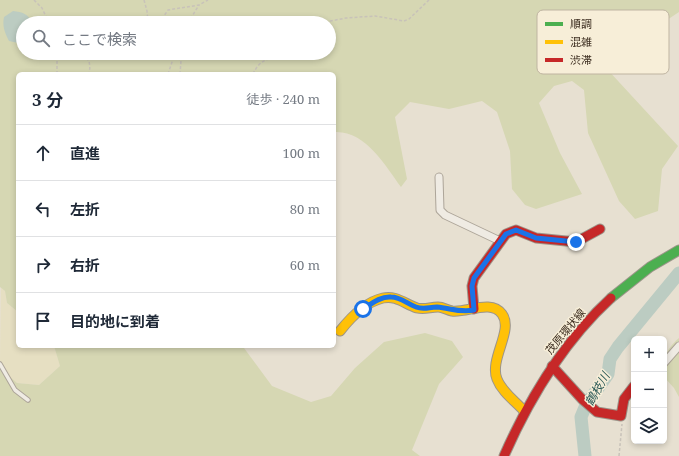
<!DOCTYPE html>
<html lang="ja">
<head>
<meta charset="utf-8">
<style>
  :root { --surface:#fff; --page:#f2f2f3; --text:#1f2937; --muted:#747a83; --line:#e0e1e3 }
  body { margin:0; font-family:"Noto Serif","Noto Sans JP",serif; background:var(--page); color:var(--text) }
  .controls { position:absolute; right:12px; bottom:12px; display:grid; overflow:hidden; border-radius:6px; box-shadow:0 2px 6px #0003 }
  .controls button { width:36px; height:36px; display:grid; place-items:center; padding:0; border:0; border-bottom:1px solid var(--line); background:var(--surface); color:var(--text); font:20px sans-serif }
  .stop { position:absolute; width:12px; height:12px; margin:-9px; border:3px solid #1a73e8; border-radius:50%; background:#fff }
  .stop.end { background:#1a73e8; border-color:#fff; box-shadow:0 1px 4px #0008 }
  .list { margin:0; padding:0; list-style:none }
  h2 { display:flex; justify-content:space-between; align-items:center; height:52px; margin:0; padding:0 16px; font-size:17px }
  h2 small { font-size:13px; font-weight:400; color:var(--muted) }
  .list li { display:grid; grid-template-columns:26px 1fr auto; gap:12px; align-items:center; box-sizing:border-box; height:56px; padding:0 16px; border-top:1px solid var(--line) }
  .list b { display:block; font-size:15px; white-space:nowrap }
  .list em { font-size:13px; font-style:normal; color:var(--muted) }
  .icon { flex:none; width:22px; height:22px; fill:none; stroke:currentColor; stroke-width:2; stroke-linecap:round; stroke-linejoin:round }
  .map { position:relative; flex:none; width:679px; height:456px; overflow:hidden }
  .search { position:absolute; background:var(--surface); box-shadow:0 2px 6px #0003; left:16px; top:16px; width:320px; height:44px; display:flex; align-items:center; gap:10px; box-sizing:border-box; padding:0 14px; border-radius:22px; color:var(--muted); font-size:15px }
  .panel { position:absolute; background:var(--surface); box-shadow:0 2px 6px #0003; left:16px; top:72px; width:320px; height:276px; border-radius:6px }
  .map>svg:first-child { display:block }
  .farmland { fill:#e6dfc2 }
  .green { fill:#d6d7b3; fill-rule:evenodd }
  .water { fill:#bcccc2 }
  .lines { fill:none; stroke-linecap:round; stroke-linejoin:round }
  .river { stroke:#bcccc2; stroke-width:13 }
  .lane-casing { stroke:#ada599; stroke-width:5.5 }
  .street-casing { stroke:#ada599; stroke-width:9 }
  .fast-casing { stroke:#9c958a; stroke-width:11 }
  .slow-casing { stroke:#9c958a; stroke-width:11 }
  .jam-casing { stroke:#9c958a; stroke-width:11 }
  .path { stroke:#c8c2b9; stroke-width:1.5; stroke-dasharray:3 2; stroke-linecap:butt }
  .lane { stroke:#efebe3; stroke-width:3.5 }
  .street { stroke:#efebe3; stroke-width:7 }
  .fast { stroke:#4caf50; stroke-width:9 }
  .slow { stroke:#ffc107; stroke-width:9 }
  .jam { stroke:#c62828; stroke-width:9 }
  .route { stroke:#1a73e8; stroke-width:5 }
  .labels { text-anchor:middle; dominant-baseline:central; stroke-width:3; stroke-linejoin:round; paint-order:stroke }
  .street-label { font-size:11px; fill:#3d2e20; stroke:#f7eed8 }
  .water-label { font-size:12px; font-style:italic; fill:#2f5d5a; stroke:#f7eed8 }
  .key { fill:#f7eed8; stroke:#bfb4a1; stroke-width:1 }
  .key-label { font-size:11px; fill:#3d2e20 }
</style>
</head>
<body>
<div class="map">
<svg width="679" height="456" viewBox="0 0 679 456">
  <rect width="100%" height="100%" fill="#e7e0d1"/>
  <!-- farmland -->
  <polygon class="farmland" points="1,288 5,291 7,303 18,312 18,346 54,346 60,366 39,385 17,383 11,379 0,361"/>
  <!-- green -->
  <g class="green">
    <path d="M0,0H679V12L667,20L643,15L595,29V56L678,146L662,169L658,211L635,219L619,201L588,133L584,90L572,81L554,86L539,103L560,153L582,194L536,209L525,205L512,189L510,151L497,112L482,101L449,109L410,102L395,117L407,179L401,187C385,165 365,130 334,132V74H18V312L7,303L5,291L0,287ZM23,23H329V53H23Z"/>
    <polygon points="425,333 452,341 463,357 439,384 412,450 420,456 0,456 0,368 17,383 39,385 60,366 54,346 245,346 244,348 272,386 311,402 331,396 355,368 384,342"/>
    <path d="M679,338V397L674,388L664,377C664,358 664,351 679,338Z"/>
  </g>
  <!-- water -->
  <path class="water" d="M13,11C22,12 29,14 32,23H23V44L9,41C5,33 2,26 4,17Z"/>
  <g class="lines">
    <!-- river -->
    <polyline class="river" points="585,456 581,417 586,405 608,374 610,359 618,347 679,273"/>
    <defs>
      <polyline id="lane" points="0,364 15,390 28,400"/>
      <g id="street">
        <polyline points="439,177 440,210 445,215 500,241"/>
        <polyline points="664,363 679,346"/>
      </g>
      <polyline id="fast" points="611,298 650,267 679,250"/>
      <path id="slow" d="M340,331C351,317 365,302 383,298C396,295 405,304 417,308C425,310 430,307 438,307C443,307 447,310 452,311C467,313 491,299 502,314C514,330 489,359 497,379C502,392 515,401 524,411"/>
      <g id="jam">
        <polyline points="474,309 472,286 474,278 506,234 516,230 536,238 576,242 600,229"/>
        <polyline points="552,366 582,399 597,412 621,416 624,399 634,386"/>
        <path d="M504,456C530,397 563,342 611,298"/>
      </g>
    </defs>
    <!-- lane casing -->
    <use href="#lane" class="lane-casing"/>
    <!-- street casing -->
    <use href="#street" class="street-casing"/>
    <!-- fast casing -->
    <use href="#fast" class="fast-casing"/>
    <!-- slow casing -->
    <use href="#slow" class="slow-casing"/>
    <!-- jam casing -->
    <use href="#jam" class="jam-casing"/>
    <!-- path -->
    <g class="path">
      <polyline points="34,0 42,8 49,23"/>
      <polyline points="144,0 147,11 148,23"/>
      <polyline points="159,23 168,10 199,5 208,0"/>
      <polyline points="188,23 199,5"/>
      <polyline points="320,23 346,18 375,16 404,21 409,19 429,0"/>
      <path d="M57,53C74,57 94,49 89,74"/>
      <polyline points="138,54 139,53"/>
      <polyline points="174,54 181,61 180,74"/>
      <polyline points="57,74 57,53"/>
      <polyline points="168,74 175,53"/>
      <path d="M253,74C265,48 282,66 298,53"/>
      <polyline points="619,456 622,424"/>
    </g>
    <!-- lane -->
    <use href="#lane" class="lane"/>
    <!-- street -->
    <use href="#street" class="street"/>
    <!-- fast -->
    <use href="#fast" class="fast"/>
    <!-- slow -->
    <use href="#slow" class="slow"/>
    <!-- jam -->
    <use href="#jam" class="jam"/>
  </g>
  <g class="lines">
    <!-- route -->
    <path class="route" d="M363,309C371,304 381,296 391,297C401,297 407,304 416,307C424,310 429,307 437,307C450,308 460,313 474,310L472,286L474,278L506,234L516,230L536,238L576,242"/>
  </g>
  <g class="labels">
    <!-- street labels -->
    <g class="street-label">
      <text transform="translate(565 331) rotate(-50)">茂原環状線</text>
    </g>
    <!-- water labels -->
    <g class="water-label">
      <text transform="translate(597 389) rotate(-60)">鶴枝川</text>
    </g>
  </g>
  <!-- legend -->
  <rect x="537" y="10" width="132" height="64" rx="6" class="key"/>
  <rect x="545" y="22" width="18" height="4" fill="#4caf50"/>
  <rect x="545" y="40" width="18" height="4" fill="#ffc107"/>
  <rect x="545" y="58" width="18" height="4" fill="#c62828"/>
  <g class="key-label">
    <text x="570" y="28">順調</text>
    <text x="570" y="46">混雑</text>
    <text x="570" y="64">渋滞</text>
  </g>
</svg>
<div class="controls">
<button>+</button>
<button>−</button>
<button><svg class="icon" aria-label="layers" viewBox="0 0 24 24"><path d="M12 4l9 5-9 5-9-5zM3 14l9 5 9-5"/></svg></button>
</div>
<div class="stop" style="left:363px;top:309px"></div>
<div class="stop end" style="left:576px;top:242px"></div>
<div class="search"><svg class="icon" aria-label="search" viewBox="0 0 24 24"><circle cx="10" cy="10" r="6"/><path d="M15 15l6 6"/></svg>ここで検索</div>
<section class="panel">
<h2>3 分<small>徒歩 · 240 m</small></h2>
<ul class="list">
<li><svg class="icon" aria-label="ahead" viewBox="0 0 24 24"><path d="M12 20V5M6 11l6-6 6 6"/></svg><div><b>直進</b></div><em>100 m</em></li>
<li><svg class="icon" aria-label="left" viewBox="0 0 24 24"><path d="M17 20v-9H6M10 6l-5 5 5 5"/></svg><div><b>左折</b></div><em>80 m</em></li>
<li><svg class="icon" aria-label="right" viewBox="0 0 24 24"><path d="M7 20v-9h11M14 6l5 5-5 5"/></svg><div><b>右折</b></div><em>60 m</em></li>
<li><svg class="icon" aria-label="arrive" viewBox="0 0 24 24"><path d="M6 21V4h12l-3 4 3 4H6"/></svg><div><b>目的地に到着</b></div></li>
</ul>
</section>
</div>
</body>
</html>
